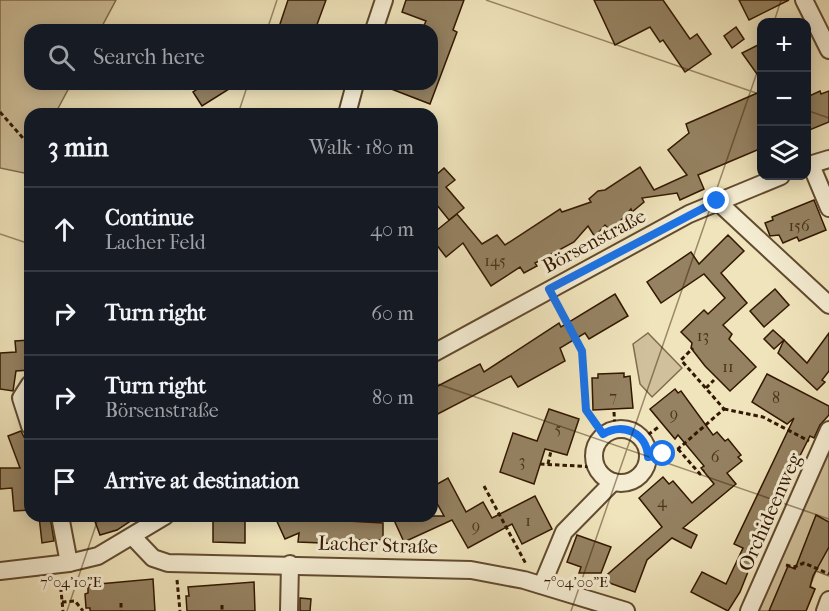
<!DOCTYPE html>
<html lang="en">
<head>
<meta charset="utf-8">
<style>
  :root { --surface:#171b24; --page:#242831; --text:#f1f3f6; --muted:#9ea1a6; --line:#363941 }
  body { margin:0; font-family:"IM FELL French Canon",serif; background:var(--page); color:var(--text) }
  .controls { position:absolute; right:18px; top:18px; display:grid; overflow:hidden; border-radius:12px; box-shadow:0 3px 15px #0003 }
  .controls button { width:54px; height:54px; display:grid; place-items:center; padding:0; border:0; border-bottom:2px solid var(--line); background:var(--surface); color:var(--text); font:30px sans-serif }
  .stop { position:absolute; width:18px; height:18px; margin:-14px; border:4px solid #1a73e8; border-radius:50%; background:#fff }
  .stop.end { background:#1a73e8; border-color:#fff; box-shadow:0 2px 6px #0008 }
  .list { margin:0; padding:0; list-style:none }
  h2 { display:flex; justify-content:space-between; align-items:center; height:78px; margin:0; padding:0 24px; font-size:26px }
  h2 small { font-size:20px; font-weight:400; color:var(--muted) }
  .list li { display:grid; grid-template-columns:39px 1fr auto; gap:18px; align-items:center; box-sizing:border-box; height:84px; padding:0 24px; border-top:2px solid var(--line) }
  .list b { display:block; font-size:22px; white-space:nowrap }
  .list p { margin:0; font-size:20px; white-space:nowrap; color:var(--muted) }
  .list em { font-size:20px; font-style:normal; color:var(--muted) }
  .icon { flex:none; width:33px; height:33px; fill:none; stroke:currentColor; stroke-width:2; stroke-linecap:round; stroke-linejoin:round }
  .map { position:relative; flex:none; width:829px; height:611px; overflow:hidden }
  .search { position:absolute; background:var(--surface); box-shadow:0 3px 15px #0003; left:24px; top:24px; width:414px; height:66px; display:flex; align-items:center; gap:15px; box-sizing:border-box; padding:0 21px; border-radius:18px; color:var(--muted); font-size:22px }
  .panel { position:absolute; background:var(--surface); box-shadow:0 3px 15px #0003; left:24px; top:108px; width:414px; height:414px; border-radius:18px }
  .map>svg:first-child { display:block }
  .green { fill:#d0c19c; stroke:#826c4e; stroke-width:1.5 }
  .building { fill:#958262; stroke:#331800; stroke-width:1.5 }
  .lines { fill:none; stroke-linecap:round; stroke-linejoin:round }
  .minor-casing { stroke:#624b2f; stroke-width:20 }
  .path { stroke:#331800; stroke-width:3; stroke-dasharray:4.5 3; stroke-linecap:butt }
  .minor { stroke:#f5edd3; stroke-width:16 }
  .route { stroke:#1a73e8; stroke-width:8 }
  .ticks { fill:none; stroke:#331800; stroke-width:1.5; stroke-opacity:0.45 }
  .labels { text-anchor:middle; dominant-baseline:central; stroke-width:6; stroke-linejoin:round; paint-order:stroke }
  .number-label { font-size:16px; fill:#4c3218 }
  .street-label { font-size:20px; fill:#331800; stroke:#f5edd3 }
  .ticks-label { font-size:15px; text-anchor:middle; fill:#331800; stroke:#f5edd3; stroke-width:6; stroke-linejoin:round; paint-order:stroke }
</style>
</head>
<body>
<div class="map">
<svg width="829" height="611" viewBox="0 0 829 611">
  <rect width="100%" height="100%" fill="#f0e4bc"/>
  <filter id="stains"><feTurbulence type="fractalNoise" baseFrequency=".00333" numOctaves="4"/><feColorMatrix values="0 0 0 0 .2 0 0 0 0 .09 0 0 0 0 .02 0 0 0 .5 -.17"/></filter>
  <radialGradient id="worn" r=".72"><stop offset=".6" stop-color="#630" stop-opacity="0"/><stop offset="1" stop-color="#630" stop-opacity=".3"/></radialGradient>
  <!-- green -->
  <g class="green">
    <polygon points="0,0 116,0 100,30 30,30 30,84 71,84 55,114 30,114 30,161 24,173 0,168"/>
    <polygon points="648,333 682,368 652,397 640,384 633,344"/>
    <polygon points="829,447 829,576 816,571 810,586 815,589 806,611 756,611"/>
  </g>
  <!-- building -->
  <g class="building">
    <polygon points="288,0 326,0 315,30 278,30"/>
    <polygon points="406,0 464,0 453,30 457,32 430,104 381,85 432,84 432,30 422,30 426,21 402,12"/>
    <polygon points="594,0 663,0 690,39 697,34 711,54 685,72 663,40 660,42 650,27 615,45"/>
    <polygon points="739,0 789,0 749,20"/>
    <polygon points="736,27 744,39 732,48 724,36"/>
    <polygon points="762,43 762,81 742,53"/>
    <polygon points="205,84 237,84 202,106 193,92"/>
    <polygon points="762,91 762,148 698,175 704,189 680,200 677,193 642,198 644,202 632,212 631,209 615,227 608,228 605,225 595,237 588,226 574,242 535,263 537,266 524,273 520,267 491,286 463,243 446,257 432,239 432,234 457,214 482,244 497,235 505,245 560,209 562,212 591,202 589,199 598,191 605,190 640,167 654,190 687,175 668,150 689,133 686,124"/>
    <polygon points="820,91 821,94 829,91 829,122 807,131 807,97"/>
    <polygon points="444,168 455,180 446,187 464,208 449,220 432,199 432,169 436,175"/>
    <polygon points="814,200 826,230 799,241 797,237 783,243 779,235 770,236 765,223 773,220 772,217"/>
    <polygon points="728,235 744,251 721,273 747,303 723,325 732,334 729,339 756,367 730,391 705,366 691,348 692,343 681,332 704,310 708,314 725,298 704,274 661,303 647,282 691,252 699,264"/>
    <polygon points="775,289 789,305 764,327 750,311"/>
    <polygon points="615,294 628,316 589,339 585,333 560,348 565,361 518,387 511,376 432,417 432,389 480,364 484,372 559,323 561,327"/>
    <polygon points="773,330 784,340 774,349 764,339"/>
    <polygon points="829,333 829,371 822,380 825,382 817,390 778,353 784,340 807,363"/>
    <polygon points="30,340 30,370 16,371 13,391 0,389 0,353 16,352 15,341"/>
    <polygon points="624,373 624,377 630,376 633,408 593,410 592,378 598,378 598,374"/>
    <polygon points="767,374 829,406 829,415 820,425 814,438 810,436 773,509 740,592 728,611 691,592 702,572 726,584 743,548 734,544 794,418 787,424 752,402"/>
    <polygon points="675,389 678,393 681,391 713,435 717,432 725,441 728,439 741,455 738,457 742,461 727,473 736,484 683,528 697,535 691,548 672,538 647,560 635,592 601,580 662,527 639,498 663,477 669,484 673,481 692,503 714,484 701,468 704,466 678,435 675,439 650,409"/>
    <polygon points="549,409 579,419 567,455 545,449 534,484 500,472 513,433 537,441"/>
    <polygon points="21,431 30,449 30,510 14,511 12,488 0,489 0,468 20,468 8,436"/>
    <polygon points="448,478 466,512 483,502 492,518 535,496 552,529 522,544 512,524 468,548 452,520 404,542 394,520 402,516 444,516 432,494 432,487"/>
    <polygon points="816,515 829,522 829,547 813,576 810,587 815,589 806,611 769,611 788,566 795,569"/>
    <polygon points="39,516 50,516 54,541 42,543"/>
    <polygon points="93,516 138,516 117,530 100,535"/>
    <polygon points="275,517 383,523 383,540 359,540 359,544 346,544 298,542 299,533 285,539"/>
    <polygon points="213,520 245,521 245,543 213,542"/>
    <polygon points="577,535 611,547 601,573 579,573 581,567 567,562"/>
    <polygon points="153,579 155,611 90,611 90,608 86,608 85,594 88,593 88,585"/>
    <polygon points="254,582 255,611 187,611 186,596 189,596 188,587"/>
    <polygon points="300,598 311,599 310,611 300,611"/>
  </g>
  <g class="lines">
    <defs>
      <g id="minor">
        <polyline points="804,0 829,50"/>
        <polyline points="374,30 384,0"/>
        <polyline points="347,114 355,84"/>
        <polyline points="811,165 829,208"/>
        <polyline points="806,166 829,159"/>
        <polyline points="717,201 829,305"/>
        <polyline points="432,354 689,214 781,176"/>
        <polyline points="30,384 21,398 30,426"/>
        <circle cx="621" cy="456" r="27"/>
        <polyline points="60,516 69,563"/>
        <polyline points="133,537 153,558 168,563 471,570 524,580 626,611"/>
        <polyline points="0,571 69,563 98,556 165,516"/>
        <polyline points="542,585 564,532 613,482"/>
        <polyline points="289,611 290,564"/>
        <polyline points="749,611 829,430"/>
        <polyline points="825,611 829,600"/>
      </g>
    </defs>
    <!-- minor casing -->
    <use href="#minor" class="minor-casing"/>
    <!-- path -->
    <g class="path">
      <polyline points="0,112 30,146"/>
      <polyline points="557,304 582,351 586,410 603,434"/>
      <polyline points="706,388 714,380"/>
      <polyline points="724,409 763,417 809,441"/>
      <polyline points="614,412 615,429"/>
      <polyline points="642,439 660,426"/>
      <polyline points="678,449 700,474 704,470"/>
      <polyline points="648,457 678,449 724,409 681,360 693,348"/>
      <polyline points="540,464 596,467"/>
      <polyline points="548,464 551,451"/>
      <polyline points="484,486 526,564"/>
      <polyline points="786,565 794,567 804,563 829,574"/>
      <polyline points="60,580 63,611"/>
      <polyline points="177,580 180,611"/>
      <polyline points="62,602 75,601 83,611"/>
      <polyline points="121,603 121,611"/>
      <polyline points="222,605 222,611"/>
    </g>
    <!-- minor -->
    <use href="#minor" class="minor"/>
  </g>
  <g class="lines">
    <!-- route -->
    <path class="route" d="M663,454L648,457C647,433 623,422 603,434L586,410L582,351L549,289L717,201"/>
  </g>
  <!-- ticks -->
  <path class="ticks" d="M486,0L762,95M774,22L781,0M267,30L277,0M806,110L829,118M238,114L248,84M0,234L30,244M432,382L829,519M67,611L99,516M571,611L762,58"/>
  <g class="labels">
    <!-- number labels -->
    <g class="number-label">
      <text x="799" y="225">156</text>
      <text x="495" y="260">145</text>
      <text x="703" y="335">13</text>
      <text x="728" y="366">11</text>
      <text x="613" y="396">7</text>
      <text x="776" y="397">8</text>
      <text x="674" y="413">9</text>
      <text x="558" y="428">5</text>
      <text x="715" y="456">6</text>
      <text x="522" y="460">3</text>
      <text x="662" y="501">4</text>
      <text x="528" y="520">1</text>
      <text x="476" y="525">9</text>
    </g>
    <!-- street labels -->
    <g class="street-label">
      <text transform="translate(594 241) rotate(-28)">Börsenstraße</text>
      <text transform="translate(770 512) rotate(-66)">Orchideenweg</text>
      <text transform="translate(378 545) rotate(2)">Lacher Straße</text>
    </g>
  </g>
  <g class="ticks-label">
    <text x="71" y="587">7°04'10"E</text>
    <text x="576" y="587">7°04'00"E</text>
  </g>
  <rect width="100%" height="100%" filter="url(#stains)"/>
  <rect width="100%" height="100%" fill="url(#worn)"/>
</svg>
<div class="controls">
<button>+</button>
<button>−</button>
<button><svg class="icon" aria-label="layers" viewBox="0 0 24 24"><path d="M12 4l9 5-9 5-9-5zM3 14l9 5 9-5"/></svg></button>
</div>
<div class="stop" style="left:663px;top:454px"></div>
<div class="stop end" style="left:717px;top:201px"></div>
<div class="search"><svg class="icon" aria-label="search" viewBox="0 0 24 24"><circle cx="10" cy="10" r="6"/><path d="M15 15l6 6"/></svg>Search here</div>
<section class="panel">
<h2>3 min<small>Walk · 180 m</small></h2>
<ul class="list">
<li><svg class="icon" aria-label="ahead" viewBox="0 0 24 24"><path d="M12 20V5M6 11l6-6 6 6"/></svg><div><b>Continue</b><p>Lacher Feld</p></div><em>40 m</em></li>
<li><svg class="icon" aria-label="right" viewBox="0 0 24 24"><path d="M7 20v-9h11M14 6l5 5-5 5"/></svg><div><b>Turn right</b></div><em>60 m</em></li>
<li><svg class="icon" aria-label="right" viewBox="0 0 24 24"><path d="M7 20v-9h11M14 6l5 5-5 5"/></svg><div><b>Turn right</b><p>Börsenstraße</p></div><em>80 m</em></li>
<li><svg class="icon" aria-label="arrive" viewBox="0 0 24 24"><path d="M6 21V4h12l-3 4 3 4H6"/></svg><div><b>Arrive at destination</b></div></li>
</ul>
</section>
</div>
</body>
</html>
